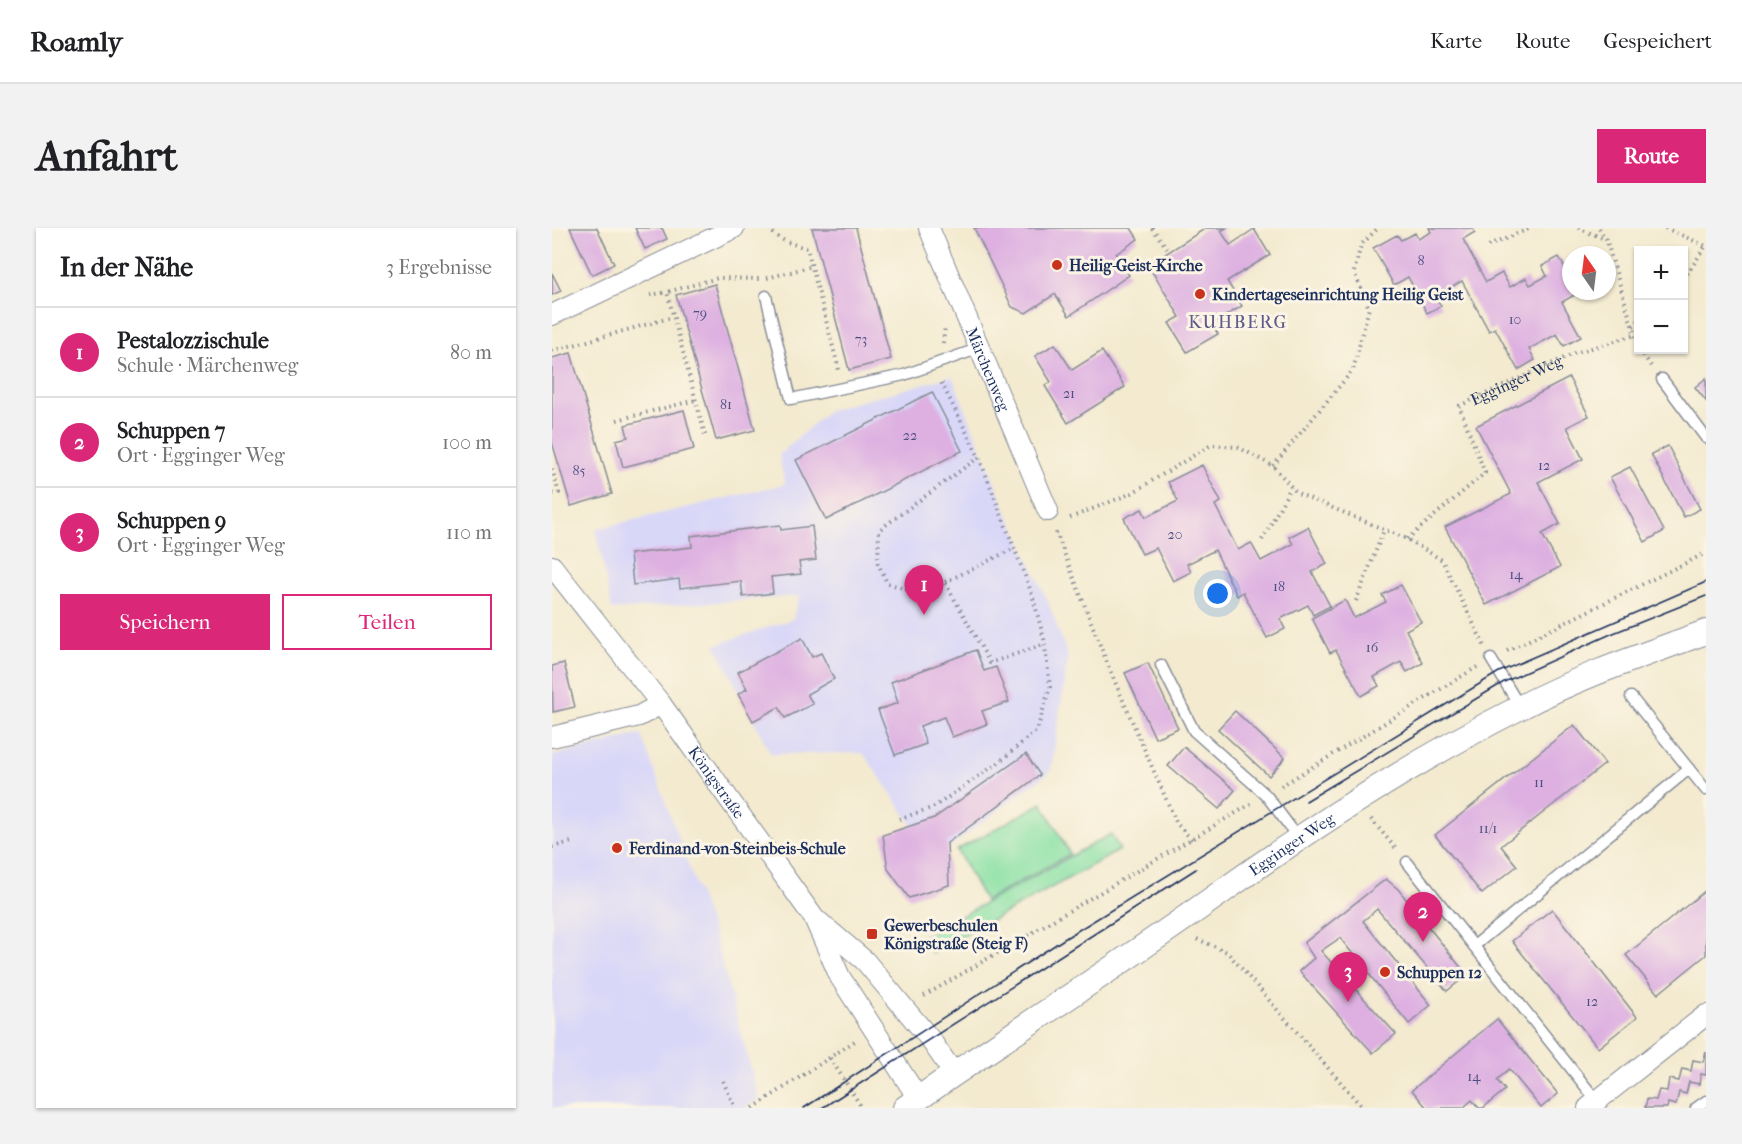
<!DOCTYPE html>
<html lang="de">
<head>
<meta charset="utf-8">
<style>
  :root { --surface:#fff; --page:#f2f2f2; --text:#202124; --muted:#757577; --line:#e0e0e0; --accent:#db2777 }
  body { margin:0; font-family:"IM FELL French Canon",serif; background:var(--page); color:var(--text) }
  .controls { position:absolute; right:18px; top:18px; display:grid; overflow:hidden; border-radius:0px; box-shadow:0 2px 4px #0004 }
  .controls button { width:54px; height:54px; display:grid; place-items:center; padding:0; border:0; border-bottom:2px solid var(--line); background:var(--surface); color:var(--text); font:30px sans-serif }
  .compass { position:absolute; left:1010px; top:18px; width:54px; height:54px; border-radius:50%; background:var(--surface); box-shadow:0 2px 4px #0004; rotate:346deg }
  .you { position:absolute; left:666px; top:366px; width:21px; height:21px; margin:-15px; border:4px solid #fff; border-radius:50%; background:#1a73e8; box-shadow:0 0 0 9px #1a73e833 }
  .badge { display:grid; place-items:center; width:39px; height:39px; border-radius:50%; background:var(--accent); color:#fff; font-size:20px; font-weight:700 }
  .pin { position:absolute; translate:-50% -50px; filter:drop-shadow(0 2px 3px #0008) }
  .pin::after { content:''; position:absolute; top:32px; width:21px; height:18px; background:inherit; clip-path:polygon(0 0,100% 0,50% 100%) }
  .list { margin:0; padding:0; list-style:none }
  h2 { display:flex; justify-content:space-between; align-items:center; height:78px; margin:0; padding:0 24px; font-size:26px }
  h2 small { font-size:20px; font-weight:400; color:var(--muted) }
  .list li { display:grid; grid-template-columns:39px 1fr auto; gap:18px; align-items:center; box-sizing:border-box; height:90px; padding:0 24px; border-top:2px solid var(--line) }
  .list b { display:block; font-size:22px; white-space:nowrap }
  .list p { margin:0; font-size:20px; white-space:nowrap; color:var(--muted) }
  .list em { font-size:20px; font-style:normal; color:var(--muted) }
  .actions { display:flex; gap:12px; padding:18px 24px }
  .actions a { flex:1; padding:14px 0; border:2px solid var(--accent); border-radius:0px; text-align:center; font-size:21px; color:var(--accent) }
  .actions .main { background:var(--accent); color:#fff }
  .map { position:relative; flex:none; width:1154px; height:880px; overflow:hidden; border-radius:0px }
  header { display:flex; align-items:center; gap:36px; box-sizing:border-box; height:84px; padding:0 30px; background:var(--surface); border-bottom:2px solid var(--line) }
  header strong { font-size:28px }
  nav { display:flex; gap:33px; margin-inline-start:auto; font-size:21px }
  .intro { display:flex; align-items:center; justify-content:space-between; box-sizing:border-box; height:144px; padding:0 36px }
  h1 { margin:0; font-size:42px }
  .button { padding:15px 27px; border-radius:0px; background:var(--accent); color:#fff; font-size:21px; font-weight:700 }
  main { display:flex; gap:36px; padding:0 36px }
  aside { flex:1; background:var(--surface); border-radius:0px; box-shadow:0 2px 4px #0004 }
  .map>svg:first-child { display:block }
  .built { fill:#d9d7f8 }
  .green { fill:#8ae1a5; stroke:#528882; stroke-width:1.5 }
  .building { fill:#ddb0e1 }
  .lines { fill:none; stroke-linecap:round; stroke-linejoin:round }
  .service-casing { stroke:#878c96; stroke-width:13 }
  .minor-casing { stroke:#878c96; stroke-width:22 }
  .tertiary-casing { stroke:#878c96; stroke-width:26 }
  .path { stroke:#878c96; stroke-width:4; stroke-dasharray:1.5 4.5; stroke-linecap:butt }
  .service { stroke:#fff; stroke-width:10 }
  .minor { stroke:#fff; stroke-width:20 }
  .tertiary { stroke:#fff; stroke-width:24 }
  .tram { stroke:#1b2f5e; stroke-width:1.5 }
  .poi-dot { fill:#c8321e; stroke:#fcf5e5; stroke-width:2 }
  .labels { text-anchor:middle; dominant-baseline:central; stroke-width:6; stroke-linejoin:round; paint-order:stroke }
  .number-label { font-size:14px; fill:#4c4f7f }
  .poi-label { font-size:16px; font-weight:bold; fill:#1b2f5e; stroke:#fcf5e5; text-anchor:start }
  .street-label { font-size:16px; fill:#1b2f5e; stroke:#fcf5e5 }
  .neighbourhood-label { font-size:18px; letter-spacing:1.5px; fill:#5f5c8c; stroke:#fcf5e5 }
</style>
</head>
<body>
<header>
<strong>Roamly</strong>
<nav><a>Karte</a><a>Route</a><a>Gespeichert</a></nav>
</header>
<div class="intro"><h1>Anfahrt</h1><a class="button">Route</a></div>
<main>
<aside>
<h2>In der Nähe<small>3 Ergebnisse</small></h2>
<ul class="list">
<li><span class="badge">1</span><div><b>Pestalozzischule</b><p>Schule · Märchenweg</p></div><em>80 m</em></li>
<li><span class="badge">2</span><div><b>Schuppen 7</b><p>Ort · Egginger Weg</p></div><em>100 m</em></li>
<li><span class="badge">3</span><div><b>Schuppen 9</b><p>Ort · Egginger Weg</p></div><em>110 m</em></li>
</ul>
<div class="actions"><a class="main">Speichern</a><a>Teilen</a></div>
</aside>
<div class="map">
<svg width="1154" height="880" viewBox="0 0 1154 880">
  <rect width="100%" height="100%" fill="#fcf5e5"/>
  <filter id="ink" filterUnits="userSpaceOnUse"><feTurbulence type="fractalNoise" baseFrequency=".0167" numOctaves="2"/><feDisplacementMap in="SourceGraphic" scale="12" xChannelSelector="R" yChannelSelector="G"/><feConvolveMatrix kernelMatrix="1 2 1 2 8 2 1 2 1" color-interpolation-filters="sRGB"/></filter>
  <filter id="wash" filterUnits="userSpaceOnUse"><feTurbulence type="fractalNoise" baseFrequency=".008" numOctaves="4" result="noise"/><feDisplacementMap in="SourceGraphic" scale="24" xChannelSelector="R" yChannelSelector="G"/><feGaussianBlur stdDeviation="1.35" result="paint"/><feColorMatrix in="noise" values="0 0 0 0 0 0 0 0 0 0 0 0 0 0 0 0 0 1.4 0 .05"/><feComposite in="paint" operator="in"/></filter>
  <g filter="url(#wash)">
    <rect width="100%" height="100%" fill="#f3eacf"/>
    <!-- built -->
    <g class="built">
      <polygon points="400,148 454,282 495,371 516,429 499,543 383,630 311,525 219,526 163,417 241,391 247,368 60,382 44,301 233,256 227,227 277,182"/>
      <polygon points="89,506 164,713 207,871 192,880 0,880 0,528"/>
    </g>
    <!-- green -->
    <g class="green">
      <polygon points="490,575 518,626 433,673 405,622"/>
      <polygon points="559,606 568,622 380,725 371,709"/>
    </g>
    <g id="blocks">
      <!-- building -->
      <g class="building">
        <polygon points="18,0 45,0 62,36 40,47"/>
        <polygon points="83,0 110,0 115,11 93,21"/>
        <polygon points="260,0 304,0 339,131 297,142"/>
        <polygon points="422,0 579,0 586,11 564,26 577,47 517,88 503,66 474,85 460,79"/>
        <polygon points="654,0 674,0 669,3 678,17 702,1 718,27 675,53 690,78 660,96 666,106 635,124 617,95 628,89 596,37"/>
        <polygon points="877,0 920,0 923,4 911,11 934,54 950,45 958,59 974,50 978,57 995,48 990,38 1007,29 1019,51 1019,63 1026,65 1010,74 1029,109 1012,118 1005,106 977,121 983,132 966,142 943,100 937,103 910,53 883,68 889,78 875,85 856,49 842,57 821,20 845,7 849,12 863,5 866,11 879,4"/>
        <polygon points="0,45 9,63 0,67"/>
        <polygon points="163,56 203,202 164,212 124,67"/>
        <polygon points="503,116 520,142 550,123 573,159 516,195 493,158 499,154 483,128"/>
        <polygon points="19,125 60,266 19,278 0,214 0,130"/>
        <polygon points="1017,150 1037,188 1015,199 1031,231 986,254 1008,296 990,306 1008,339 934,377 893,299 959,266 924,198"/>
        <polygon points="1154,150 1154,173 1143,159"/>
        <polygon points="380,164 410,223 274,292 244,232"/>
        <polygon points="132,182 142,221 71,239 64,212 76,209 73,197"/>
        <polygon points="1116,218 1148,281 1132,289 1099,226"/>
        <polygon points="650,237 669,274 663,277 686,322 699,315 709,333 741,316 737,309 756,299 775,336 760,344 778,378 761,387 756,377 728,391 733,401 715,410 691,364 685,368 663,322 635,336 639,344 621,353 604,320 590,326 572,290 590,281 594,289 626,273 616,254"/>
        <polygon points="1078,239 1112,303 1093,314 1058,249"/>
        <polygon points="228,297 229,302 260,298 264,332 247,334 249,346 219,349 221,365 191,369 189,353 128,360 127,351 81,357 78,326 140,319 139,308"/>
        <polygon points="849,357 869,394 854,402 871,435 855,444 849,434 822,449 827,458 809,468 784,422 778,425 760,390 793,372 802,390 834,374 830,367"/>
        <polygon points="250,410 260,429 269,425 282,451 255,466 261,476 233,490 227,479 201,493 186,466 195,461 186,444"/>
        <polygon points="424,422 432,443 444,439 457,474 430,483 435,496 400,509 392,489 368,498 374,516 343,527 326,482 346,475 339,454"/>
        <polygon points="12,435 23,479 1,484 0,438"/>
        <polygon points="596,435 626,500 603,510 573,445"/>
        <polygon points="683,483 733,530 717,548 666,501"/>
        <polygon points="1022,497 1053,536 949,618 965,638 930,666 883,607"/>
        <polygon points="632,519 683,562 667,581 616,538"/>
        <polygon points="474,526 488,547 395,615 397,657 357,670 336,641 331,607 382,590"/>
        <polygon points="834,651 846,661 915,747 895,763 825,681 811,693 879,777 857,796 788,710 769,723 844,806 821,825 747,743 762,730 752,715"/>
        <polygon points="1154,662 1154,727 1106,766 1074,727"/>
        <polygon points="1000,681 1085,789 1046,820 960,713"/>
        <polygon points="945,791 1006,866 989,880 957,841 945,852 953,862 931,880 927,880 920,872 911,880 875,880 860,862"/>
        <polygon points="1154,824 1154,847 1149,846 1147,856 1137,854 1134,866 1127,864 1124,877 1116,875 1115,880 1093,880 1095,871 1104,872 1107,862 1115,863 1117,851 1127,853 1130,841 1139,843 1141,832 1151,834"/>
      </g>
    </g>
  </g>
  <g filter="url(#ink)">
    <use href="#blocks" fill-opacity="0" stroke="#878c96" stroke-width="1.5"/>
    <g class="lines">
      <defs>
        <g id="service">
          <polyline points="214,68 239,171 352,147 428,120"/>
          <polyline points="1110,151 1154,210"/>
          <polyline points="939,431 968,479"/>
          <polyline points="609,437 642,503 714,567 747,611"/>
          <polyline points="1079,469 1154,562"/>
          <polyline points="855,634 1045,873"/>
          <polyline points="922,718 1137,541"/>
          <polyline points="1144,880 1154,873"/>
        </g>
        <g id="minor">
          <path id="s2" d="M377,0L496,283"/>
          <polyline points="0,87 182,0"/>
          <path id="s3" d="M0,338L109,476L262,690L288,749L366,870"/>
          <polyline points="0,509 87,488 109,476"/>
          <polyline points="267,694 313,733 378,811 402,846"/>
          <polyline points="1036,880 1154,787"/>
        </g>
        <g id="tertiary">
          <path id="s4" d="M353,880C458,806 567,738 671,663C765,596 864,532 967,480C1026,449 1091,427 1154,404"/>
        </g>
      </defs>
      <!-- service casing -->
      <use href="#service" class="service-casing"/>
      <!-- minor casing -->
      <use href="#minor" class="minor-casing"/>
      <!-- tertiary casing -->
      <use href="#tertiary" class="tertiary-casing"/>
      <!-- path -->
      <g class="path">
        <path d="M217,0C226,13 240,16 255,20L287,142"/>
        <polyline points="600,0 618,24"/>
        <polyline points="1026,0 1053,11"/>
        <polyline points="1047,0 1054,11 1086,117"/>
        <polyline points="1113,0 1154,18"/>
        <polyline points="936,18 979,0"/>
        <polyline points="215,50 261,38"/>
        <polyline points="1132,51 1153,19"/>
        <polyline points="98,67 115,64"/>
        <polyline points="1081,98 1086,93"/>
        <polyline points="391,115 393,98"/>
        <polyline points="1088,122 1099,138"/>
        <polyline points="0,123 121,89"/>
        <polyline points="65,192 144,172"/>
        <polyline points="153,207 115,64 166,50 207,51"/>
        <polyline points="427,229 327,302 326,335 335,355 357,362 393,354 438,435 493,416"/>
        <polyline points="721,238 801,142 817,80 802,44 809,17 826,0"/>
        <polyline points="0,241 7,265 0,266"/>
        <polyline points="518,290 580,265 659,217 686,219 721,238 745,265 855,311 890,332 932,417"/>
        <polyline points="504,304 557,440 625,596 640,612"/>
        <path id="s1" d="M855,311L933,245L907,178L1023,125L1083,107"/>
        <polyline points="710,312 739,259"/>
        <polyline points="393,354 463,320"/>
        <polyline points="804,373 832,302"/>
        <polyline points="955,423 1154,325"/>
        <polyline points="729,558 925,439"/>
        <polyline points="347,591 382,579 446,535 485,502 498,459 492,411 480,366 427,229 388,152"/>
        <polyline points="819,591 845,622"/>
        <polyline points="0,619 20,614"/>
        <polyline points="645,711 675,724 811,880"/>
        <polyline points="372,768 699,576"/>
        <polyline points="278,830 310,880"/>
        <polyline points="171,853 183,880"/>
        <polyline points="201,880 303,813"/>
      </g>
      <!-- service -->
      <use href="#service" class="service"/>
      <!-- minor -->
      <use href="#minor" class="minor"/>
      <!-- tertiary -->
      <use href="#tertiary" class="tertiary"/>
      <!-- tram -->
      <g class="tram">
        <polyline points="754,573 952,454 1059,406 1154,368"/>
        <polyline points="252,880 512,711 947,444 1154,354"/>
        <polyline points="270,880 644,641"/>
      </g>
    </g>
  </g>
  <!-- markers -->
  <g class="poi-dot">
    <circle cx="505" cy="37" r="6"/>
    <circle cx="648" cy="66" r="6"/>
    <circle cx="65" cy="620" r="6"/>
    <rect x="314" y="700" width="12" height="12" rx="3"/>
    <circle cx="833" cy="744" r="6"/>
  </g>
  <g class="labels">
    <!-- number labels -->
    <g class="number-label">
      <text x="869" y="32">8</text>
      <text x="148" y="85">79</text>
      <text x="963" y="91">10</text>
      <text x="309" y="111">73</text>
      <text x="517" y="165">21</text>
      <text x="174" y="176">81</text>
      <text x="358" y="207">22</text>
      <text x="992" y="237">12</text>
      <text x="27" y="242">85</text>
      <text x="623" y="306">20</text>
      <text x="964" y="346">14</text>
      <text x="727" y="358">18</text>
      <text x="820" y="419">16</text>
      <text x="987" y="554">11</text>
      <text x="936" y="600">11/1</text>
      <text x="1040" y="773">12</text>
      <text x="922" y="848">14</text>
    </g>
    <!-- poi labels -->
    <g class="poi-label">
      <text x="517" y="37">Heilig-Geist-Kirche</text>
      <text x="660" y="66">Kindertageseinrichtung Heilig Geist</text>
      <text x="77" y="620">Ferdinand-von-Steinbeis-Schule</text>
      <text x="332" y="697">Gewerbeschulen<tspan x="332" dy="18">Königstraße (Steig F)</tspan></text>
      <text x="845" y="744">Schuppen 12</text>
    </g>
    <!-- street labels -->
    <g class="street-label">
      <text stroke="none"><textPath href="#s2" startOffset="153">Märchenweg</textPath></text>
      <text stroke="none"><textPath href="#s1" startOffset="237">Egginger Weg</textPath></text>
      <text stroke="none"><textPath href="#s3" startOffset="272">Königstraße</textPath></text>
      <text stroke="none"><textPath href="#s4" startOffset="468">Egginger Weg</textPath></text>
    </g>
    <!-- neighbourhood labels -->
    <g class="neighbourhood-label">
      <text x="686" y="94">KUHBERG</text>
    </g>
  </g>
</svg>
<div class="controls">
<button>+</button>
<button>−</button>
</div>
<svg class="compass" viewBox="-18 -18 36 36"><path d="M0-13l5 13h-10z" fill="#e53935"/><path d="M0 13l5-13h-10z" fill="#757577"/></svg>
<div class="you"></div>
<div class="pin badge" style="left:372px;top:387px">1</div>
<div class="pin badge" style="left:871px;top:714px">2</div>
<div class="pin badge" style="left:796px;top:774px">3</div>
</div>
</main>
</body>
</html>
